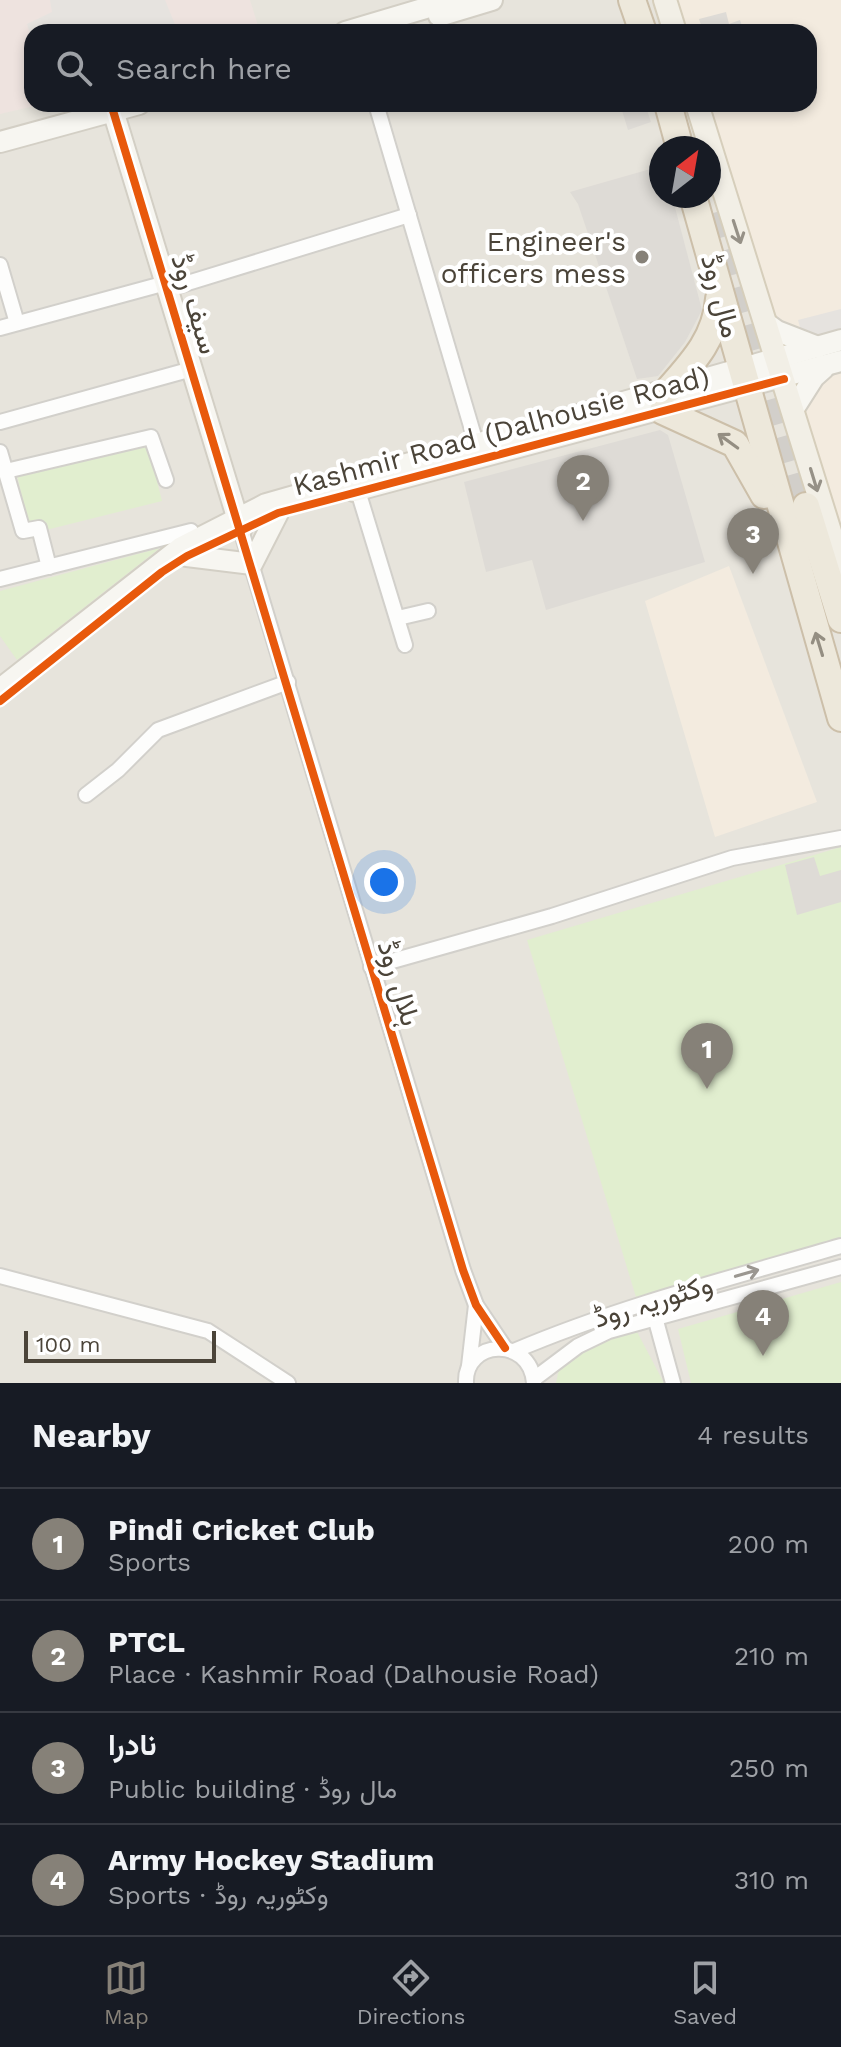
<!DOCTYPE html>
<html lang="en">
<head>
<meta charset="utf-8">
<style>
  :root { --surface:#171b24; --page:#242831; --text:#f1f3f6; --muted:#9ea1a6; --line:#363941; --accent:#868178 }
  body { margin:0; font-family:"Work Sans",Vazirmatn,sans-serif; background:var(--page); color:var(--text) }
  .compass { position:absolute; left:649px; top:136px; width:72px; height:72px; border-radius:50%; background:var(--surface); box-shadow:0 4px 12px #0003; rotate:31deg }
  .scale { position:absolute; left:24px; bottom:20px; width:192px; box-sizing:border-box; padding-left:8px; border:4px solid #4b4439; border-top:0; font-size:22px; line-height:28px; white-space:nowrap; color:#4b4439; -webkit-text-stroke:6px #fff; paint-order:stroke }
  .you { position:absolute; left:384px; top:882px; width:28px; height:28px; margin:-20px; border:6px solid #fff; border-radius:50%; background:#1a73e8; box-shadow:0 0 0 12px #1a73e833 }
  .badge { display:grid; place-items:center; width:52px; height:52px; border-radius:50%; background:var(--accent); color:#fff; font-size:26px; font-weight:700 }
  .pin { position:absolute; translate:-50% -66px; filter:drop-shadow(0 2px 4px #0008) }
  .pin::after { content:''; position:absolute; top:42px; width:28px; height:24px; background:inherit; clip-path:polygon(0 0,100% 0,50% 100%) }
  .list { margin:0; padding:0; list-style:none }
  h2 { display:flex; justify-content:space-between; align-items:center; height:104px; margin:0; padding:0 32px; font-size:34px }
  h2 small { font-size:26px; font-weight:400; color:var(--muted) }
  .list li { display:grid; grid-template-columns:52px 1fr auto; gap:24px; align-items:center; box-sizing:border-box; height:112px; padding:0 32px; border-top:2px solid var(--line) }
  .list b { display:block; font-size:30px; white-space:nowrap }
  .list p { margin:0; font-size:26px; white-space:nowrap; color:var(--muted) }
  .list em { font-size:26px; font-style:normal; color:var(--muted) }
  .icon { flex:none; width:44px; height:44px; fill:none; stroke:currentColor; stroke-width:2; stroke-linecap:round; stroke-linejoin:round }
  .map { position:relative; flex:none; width:841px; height:1383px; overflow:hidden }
  .search { position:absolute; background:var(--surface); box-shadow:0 4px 12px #0003; left:24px; right:24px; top:24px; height:88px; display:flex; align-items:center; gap:20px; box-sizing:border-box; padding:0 28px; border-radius:24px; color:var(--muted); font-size:30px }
  .sheet { height:552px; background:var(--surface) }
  nav { display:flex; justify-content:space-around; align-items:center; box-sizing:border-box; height:112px; border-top:2px solid var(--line); background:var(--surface); font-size:22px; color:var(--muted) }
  nav a { display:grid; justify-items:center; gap:4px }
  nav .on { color:var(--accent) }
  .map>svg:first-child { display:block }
  .residential { fill:#e7e4dc; fill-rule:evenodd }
  .commercial { fill:#f3ebdf }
  .medical { fill:#eee3df }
  .green { fill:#e1eecf }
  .parking { fill:#e6e3df }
  .building { fill:#dedbd6 }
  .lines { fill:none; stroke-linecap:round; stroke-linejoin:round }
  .highway-tunnel { stroke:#d2cfca; stroke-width:26; stroke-dasharray:26 13; stroke-linecap:butt }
  .street-casing { stroke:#d2d0cb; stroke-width:18 }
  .secondary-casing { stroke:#d3cfc5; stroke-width:24 }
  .primary-casing { stroke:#d6cebb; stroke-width:26 }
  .highway-casing { stroke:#ccbfa9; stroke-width:30 }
  .street { stroke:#fdfdfc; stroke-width:14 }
  .secondary { stroke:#f7f6f1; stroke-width:20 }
  .primary { stroke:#f2efe6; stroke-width:22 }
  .highway { stroke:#ede8db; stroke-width:26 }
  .cycleway-casing { stroke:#fff; stroke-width:13 }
  .cycleway { stroke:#e8590c; stroke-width:8 }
  .oneway { stroke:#969187 }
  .oneway2 { stroke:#948e82 }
  .oneway3 { stroke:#9b9791 }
  .poi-dot { fill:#868178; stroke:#fff; stroke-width:3 }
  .labels { text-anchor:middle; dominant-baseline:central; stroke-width:8; stroke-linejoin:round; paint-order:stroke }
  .poi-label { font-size:28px; fill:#4b4439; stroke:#fff; text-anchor:end }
  .street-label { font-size:28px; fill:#4b4439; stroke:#fff }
</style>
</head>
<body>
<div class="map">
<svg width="841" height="1383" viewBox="0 0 841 1383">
  <rect width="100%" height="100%" fill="#f4f2ee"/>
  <!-- residential -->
  <path class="residential" d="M0,0H841V1383H0ZM32,32H809V104H32ZM661,148H709V196H661Z"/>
  <!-- commercial -->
  <g class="commercial">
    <polygon points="666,0 841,0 841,542 699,104 809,104 809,32 676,32"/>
    <polygon points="729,566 817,802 715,837 645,601"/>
  </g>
  <!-- medical -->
  <polygon class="medical" points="0,0 250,0 260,32 32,32 32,104 43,104 0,114"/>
  <!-- green -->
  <g class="green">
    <polygon points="148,445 162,501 46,530 43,520 28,524 17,475"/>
    <polygon points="160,548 17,660 0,636 0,591"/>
    <polygon points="841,847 841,1239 636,1297 527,940"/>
    <polygon points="841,1282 841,1383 691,1383 678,1329"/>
    <polygon points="635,1328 664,1383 556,1383 560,1364 578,1349"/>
  </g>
  <!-- parking -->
  <g class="parking">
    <polygon points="50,0 165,0 178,32 32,32 32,41 27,24 52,12"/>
    <polygon points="841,309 841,330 804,342 798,320"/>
  </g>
  <!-- building -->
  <g class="building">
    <polygon points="726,12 729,24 740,20 744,32 703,31 699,19"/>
    <polygon points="620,104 645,104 651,122 628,130"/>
    <polygon points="661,166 661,196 672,196 702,310 685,342 658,376 637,379 578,204 570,192"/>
    <polygon points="660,430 668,435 705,562 546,610 532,560 486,572 464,482"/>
    <polygon points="814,857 820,876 841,870 841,902 797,915 785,865"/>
  </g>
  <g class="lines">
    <!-- highway-tunnel -->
    <polyline class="highway-tunnel" points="720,211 806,506"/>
    <defs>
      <g id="street">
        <polyline points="376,104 476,443"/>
        <polyline points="0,265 17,323"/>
        <polyline points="168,289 409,215"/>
        <polyline points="0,328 166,283"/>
        <polyline points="0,422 192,369"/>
        <polyline points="0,452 23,531 39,528 49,567"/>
        <polyline points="6,471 151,437 166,480"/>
        <polyline points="358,491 405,645"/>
        <polyline points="241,530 463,1270 476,1305 505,1348"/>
        <polyline points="0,579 191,531"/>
        <polyline points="398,618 428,611"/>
        <polyline points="86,795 118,770 158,730 288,682"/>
        <polyline points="371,967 552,916 732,858 841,838"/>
        <polyline points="0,1276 208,1331 288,1383"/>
        <polyline points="653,1310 673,1383"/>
        <path d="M514,1351C620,1306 731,1278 841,1246"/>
        <polyline points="469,1366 476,1305"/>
        <polyline points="534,1379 578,1346 609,1331 841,1267"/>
        <path d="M466,1383C464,1340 530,1335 534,1383"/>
      </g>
      <g id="secondary">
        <polyline points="439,16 492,0"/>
        <polyline points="345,32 453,0"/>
        <polyline points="111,104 241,530"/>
        <polyline points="0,142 139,104"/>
        <polyline points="766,323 777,331 818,347"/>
        <polyline points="793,410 814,377 824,368"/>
        <polyline points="354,491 841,361"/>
        <polyline points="187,556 252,564 278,513"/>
        <polyline points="0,689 180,548 266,504 841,340"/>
      </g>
      <g id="primary">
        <polyline points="665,0 675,32"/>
        <polyline points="697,104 841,567"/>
      </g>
      <g id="highway">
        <polyline points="632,0 643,32"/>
        <polyline points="668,104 680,148"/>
        <polyline points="693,196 841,718"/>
        <path d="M670,388C694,361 716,337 719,299"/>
        <polyline points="663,411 735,444 764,495"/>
        <polyline points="806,506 841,619"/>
      </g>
    </defs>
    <!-- street casing -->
    <use href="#street" class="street-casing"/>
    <!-- secondary casing -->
    <use href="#secondary" class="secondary-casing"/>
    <!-- primary casing -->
    <use href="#primary" class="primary-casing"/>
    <!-- highway casing -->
    <use href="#highway" class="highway-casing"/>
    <!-- street -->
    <use href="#street" class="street"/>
    <!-- secondary -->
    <use href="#secondary" class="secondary"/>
    <!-- primary -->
    <use href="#primary" class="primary"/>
    <!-- highway -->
    <use href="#highway" class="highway"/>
    <defs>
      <g id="cycleway">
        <polyline points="111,104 463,1270 476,1305 505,1348"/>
        <polyline points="0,701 162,572 187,556 278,513 784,379"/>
      </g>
    </defs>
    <!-- cycleway casing -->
    <use href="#cycleway" class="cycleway-casing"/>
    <!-- cycleway -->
    <use href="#cycleway" class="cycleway"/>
  </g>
  <!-- one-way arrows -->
  <defs><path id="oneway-shaft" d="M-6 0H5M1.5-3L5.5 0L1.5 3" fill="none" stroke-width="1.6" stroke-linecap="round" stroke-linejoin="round" transform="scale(2)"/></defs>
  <g class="oneway">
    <use href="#oneway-shaft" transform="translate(737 232) rotate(72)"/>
    <use href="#oneway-shaft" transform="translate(814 480) rotate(73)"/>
  </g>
  <g class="oneway2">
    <use href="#oneway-shaft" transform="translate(728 441) rotate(-144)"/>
    <use href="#oneway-shaft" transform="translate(819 644) rotate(-107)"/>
  </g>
  <use class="oneway3" href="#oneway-shaft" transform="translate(747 1273) rotate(-16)"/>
  <!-- markers -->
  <circle class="poi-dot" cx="642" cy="257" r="8"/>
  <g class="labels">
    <!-- poi labels -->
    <g class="poi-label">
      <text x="626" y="241">Engineer's<tspan x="626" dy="32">officers mess</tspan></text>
    </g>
    <!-- street labels -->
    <g class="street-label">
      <text transform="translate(721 296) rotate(75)">مال روڈ</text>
      <text transform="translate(195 304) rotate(73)">سیف روڈ</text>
      <text transform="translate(501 431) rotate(-15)">Kashmir Road (Dalhousie Road)</text>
      <text transform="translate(399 983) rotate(73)">ہلال روڈ</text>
      <text transform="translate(653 1301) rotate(-17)">وکٹوریہ روڈ</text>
    </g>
  </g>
</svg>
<svg class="compass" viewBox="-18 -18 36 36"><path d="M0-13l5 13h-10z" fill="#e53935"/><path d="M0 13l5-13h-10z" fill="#9ea1a6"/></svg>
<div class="scale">100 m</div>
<div class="you"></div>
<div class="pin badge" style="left:707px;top:1089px">1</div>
<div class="pin badge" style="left:583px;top:521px">2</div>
<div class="pin badge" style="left:753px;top:574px">3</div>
<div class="pin badge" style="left:763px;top:1356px">4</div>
<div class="search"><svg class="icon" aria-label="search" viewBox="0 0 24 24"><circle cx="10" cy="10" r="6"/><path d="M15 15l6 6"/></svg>Search here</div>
</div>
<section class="sheet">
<h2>Nearby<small>4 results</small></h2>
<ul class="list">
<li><span class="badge">1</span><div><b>Pindi Cricket Club</b><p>Sports</p></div><em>200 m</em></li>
<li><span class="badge">2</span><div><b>PTCL</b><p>Place · Kashmir Road (Dalhousie Road)</p></div><em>210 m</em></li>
<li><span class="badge">3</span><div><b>نادرا</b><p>Public building · مال روڈ</p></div><em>250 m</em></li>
<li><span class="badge">4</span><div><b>Army Hockey Stadium</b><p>Sports · وکٹوریہ روڈ</p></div><em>310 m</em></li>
</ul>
</section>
<nav>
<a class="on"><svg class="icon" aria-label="map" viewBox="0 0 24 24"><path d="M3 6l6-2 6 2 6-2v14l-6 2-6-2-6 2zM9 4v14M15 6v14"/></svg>Map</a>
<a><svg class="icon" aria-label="directions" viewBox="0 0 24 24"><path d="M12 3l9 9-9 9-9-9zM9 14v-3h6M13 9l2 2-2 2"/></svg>Directions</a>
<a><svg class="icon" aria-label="saved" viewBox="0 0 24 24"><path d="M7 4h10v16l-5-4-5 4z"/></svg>Saved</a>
</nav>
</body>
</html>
